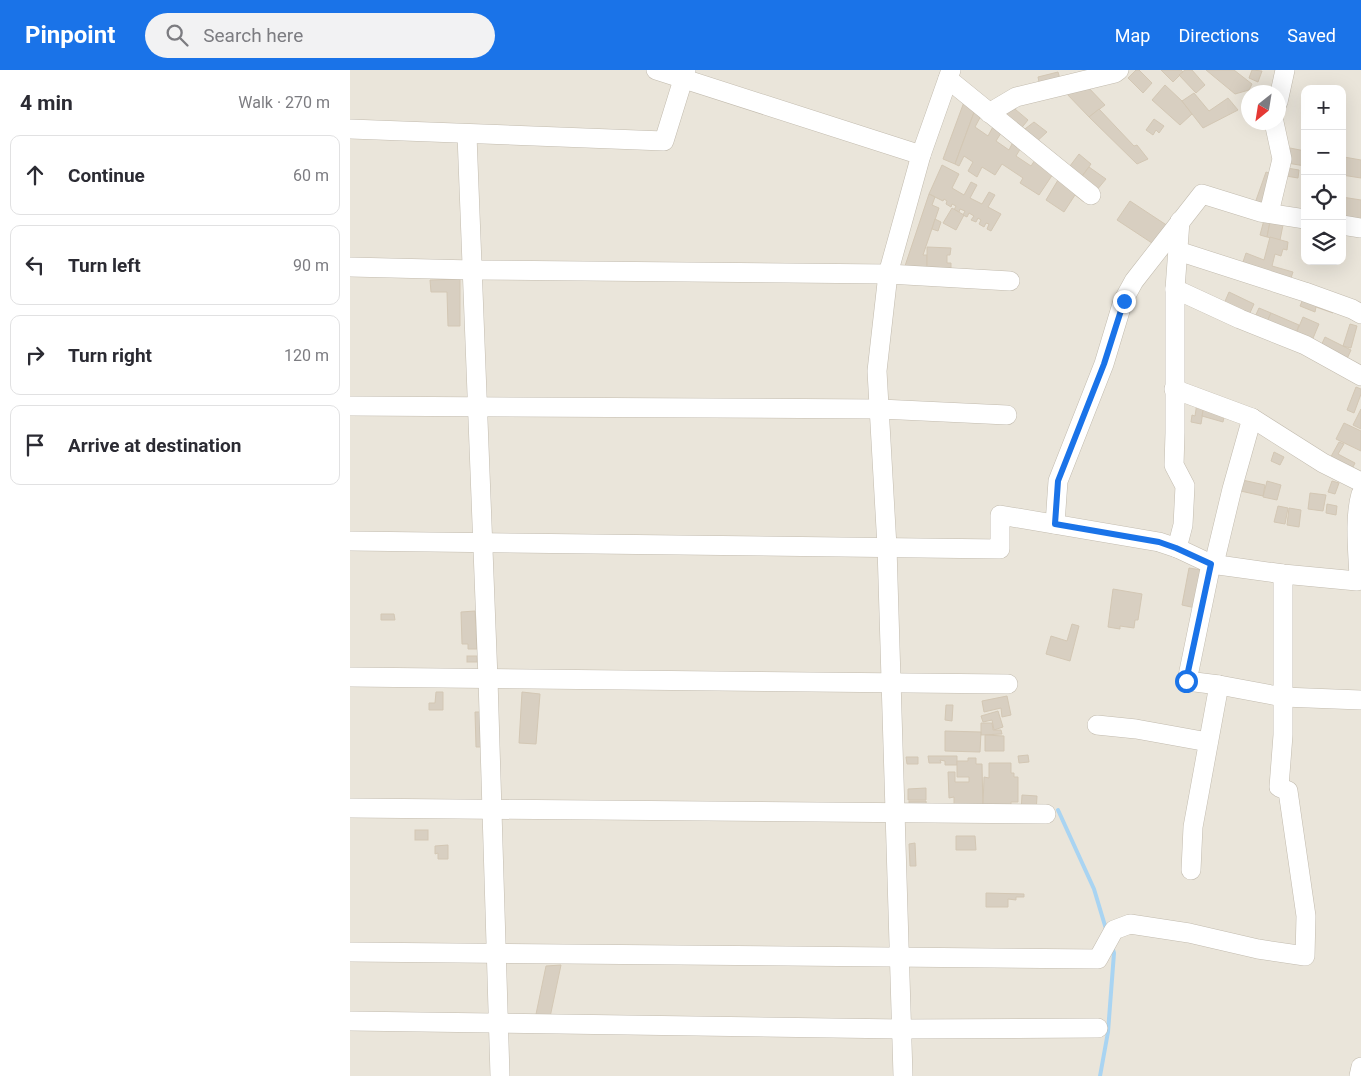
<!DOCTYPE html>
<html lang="en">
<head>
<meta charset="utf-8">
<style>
  :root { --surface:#fff; --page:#f2f2f3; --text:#2b2b33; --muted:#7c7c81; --line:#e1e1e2; --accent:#1a73e8 }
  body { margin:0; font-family:Roboto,sans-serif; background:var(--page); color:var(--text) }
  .controls { position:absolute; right:15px; top:15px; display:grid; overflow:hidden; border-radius:10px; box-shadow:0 5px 20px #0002 }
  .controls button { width:45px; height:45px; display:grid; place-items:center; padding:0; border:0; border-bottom:1px solid var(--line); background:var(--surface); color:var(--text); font:25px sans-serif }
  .compass { position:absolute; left:891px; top:15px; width:45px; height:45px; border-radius:50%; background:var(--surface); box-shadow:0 5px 20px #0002; rotate:210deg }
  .stop { position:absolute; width:15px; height:15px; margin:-11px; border:4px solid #1a73e8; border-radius:50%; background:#fff }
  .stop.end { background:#1a73e8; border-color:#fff; box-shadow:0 1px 5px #0008 }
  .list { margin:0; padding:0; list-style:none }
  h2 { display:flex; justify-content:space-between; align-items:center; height:65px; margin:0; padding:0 20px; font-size:21px }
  h2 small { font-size:16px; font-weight:400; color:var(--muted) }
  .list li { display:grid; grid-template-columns:32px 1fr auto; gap:15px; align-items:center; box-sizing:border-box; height:80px; margin:0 10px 10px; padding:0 10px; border:1px solid var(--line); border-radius:10px }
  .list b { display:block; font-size:19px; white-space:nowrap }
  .list em { font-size:16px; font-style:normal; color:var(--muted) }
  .icon { flex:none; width:28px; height:28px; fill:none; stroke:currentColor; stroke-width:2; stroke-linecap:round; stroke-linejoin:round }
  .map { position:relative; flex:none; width:1011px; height:1006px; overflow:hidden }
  header { display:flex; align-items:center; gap:30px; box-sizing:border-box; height:70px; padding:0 25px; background:var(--accent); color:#fff }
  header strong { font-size:24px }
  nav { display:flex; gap:28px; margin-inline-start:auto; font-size:18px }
  .search { width:350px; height:45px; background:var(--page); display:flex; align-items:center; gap:12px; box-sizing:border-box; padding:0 18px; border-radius:28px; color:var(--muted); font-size:19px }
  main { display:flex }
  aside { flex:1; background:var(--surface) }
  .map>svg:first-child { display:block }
  .residential { fill:#eae5da; fill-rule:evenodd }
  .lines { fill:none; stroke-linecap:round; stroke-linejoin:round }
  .stream { stroke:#a9d4f2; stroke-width:4 }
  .building { fill:#d8cfc1; stroke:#d3c7b4 }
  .minor-casing { stroke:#c2bbae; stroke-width:20 }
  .minor { stroke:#fff; stroke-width:19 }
  .route { stroke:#1a73e8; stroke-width:6 }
</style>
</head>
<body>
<header>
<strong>Pinpoint</strong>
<div class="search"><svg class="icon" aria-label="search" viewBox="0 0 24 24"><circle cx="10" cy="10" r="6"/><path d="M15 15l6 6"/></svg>Search here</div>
<nav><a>Map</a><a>Directions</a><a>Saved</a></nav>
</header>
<main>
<aside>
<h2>4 min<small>Walk · 270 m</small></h2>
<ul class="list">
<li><svg class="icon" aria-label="ahead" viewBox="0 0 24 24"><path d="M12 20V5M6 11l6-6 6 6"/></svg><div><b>Continue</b></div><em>60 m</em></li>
<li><svg class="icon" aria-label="left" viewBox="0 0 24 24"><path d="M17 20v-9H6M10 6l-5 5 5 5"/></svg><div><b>Turn left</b></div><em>90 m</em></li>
<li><svg class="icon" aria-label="right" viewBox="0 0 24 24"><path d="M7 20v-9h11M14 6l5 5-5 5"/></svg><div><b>Turn right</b></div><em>120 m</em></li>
<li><svg class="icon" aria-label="arrive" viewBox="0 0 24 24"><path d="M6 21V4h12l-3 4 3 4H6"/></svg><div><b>Arrive at destination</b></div></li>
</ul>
</aside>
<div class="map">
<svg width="1011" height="1006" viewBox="0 0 1011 1006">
  <rect width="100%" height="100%" fill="#f6f3ec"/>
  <!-- residential -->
  <path class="residential" d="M0,0H1011V1006H0ZM955,19H992V191H955ZM898,22H928V52H898Z"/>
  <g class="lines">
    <!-- stream -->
    <g class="stream">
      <polyline points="708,740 744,819 756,859"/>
      <polyline points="750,1006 758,962 764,883 762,877"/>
    </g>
  </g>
  <!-- building -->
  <g class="building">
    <polygon points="786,0 789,0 802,13 793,23 778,8"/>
    <polygon points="811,0 831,0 833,2 823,12"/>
    <polygon points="835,0 842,0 855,15 846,23 829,5"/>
    <polygon points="856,0 884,0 902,14 899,20 885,24"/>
    <polygon points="902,0 912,1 908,12 899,8"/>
    <polygon points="708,2 711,12 690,17 688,7"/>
    <polygon points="815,15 832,31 842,44 830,55 802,30"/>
    <polygon points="737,16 755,35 739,47 716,23"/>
    <polygon points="844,23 859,41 878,28 888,40 853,58 832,31"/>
    <polygon points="614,32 626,37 605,94 593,89"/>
    <polygon points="659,34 678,50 669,61 645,42"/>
    <polygon points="626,37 633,42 625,57 638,66 645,53 653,60 646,71 659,80 664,70 672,76 666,86 681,96 687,87 705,101 689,125 670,113 673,108 652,94 645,105 632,97 627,107 618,101 623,92 614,86 609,96 605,94"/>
    <polygon points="749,39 784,76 787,75 798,89 787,94 739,47"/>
    <polygon points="804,49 814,56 809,63 806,60 803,65 796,60"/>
    <polygon points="684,52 697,62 684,74 671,62"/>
    <polygon points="940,78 955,81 955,96 937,93"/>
    <polygon points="729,84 741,94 730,109 717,100"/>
    <polygon points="994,87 1011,90 1011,108 992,105"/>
    <polygon points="592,95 609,104 602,118 614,125 621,112 627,115 620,128 632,134 639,122 645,125 638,137 651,144 641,161 637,159 639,154 636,153 634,157 629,154 631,150 628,148 626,152 621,150 624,146 619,143 617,147 613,145 615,141 610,139 609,142 604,140 606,136 602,134 601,137 596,134 597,131 594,129 593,131 579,124"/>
    <polygon points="739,97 756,109 746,121 730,109"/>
    <polygon points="937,98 949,100 948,108 936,106"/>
    <polygon points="916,102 927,106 915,140 904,136"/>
    <polygon points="711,105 739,126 734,132 725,125 714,142 696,130"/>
    <polygon points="579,124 585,127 582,135 589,138 573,185 577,185 577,197 555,196"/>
    <polygon points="992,127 1011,130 1011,149 992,146"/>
    <polygon points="780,131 821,158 808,177 767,150"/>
    <polygon points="602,138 614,145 606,160 593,153"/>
    <polygon points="585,149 591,152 588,161 582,159"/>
    <polygon points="914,150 920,152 917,167 910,165"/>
    <polygon points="920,152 933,155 930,170 917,167"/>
    <polygon points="920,167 938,172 937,180 933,179 931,186 925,184 922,196 943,202 939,214 891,198 896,183 914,190"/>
    <polygon points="577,177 601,178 600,185 597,185 597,193 601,193 601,198 577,197"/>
    <polygon points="110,209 110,256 98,256 97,222 81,222 80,210"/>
    <polygon points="879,222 904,234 898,247 873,236"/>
    <polygon points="953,229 985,237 983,243 966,237 965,242 950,236"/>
    <polygon points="909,238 921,243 916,254 904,249"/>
    <polygon points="921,243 949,255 945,266 916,254"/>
    <polygon points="953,247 969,254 961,273 945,266"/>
    <polygon points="1000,254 1007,256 1001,278 993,276"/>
    <polygon points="975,267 1001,280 996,291 970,278"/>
    <polygon points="1006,317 1011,319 1011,324 1004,343 997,340"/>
    <polygon points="847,333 854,335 851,354 841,352 842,345 845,346"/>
    <polygon points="854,335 875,342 873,352 852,346"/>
    <polygon points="1011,339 1011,359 1003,355"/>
    <polygon points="994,353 1011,361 1011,381 986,369"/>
    <polygon points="989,372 994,374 988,384 1005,393 1000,403 978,392"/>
    <polygon points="924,382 934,387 930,395 921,391"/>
    <polygon points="888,409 915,415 913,426 886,420"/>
    <polygon points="917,411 931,415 927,430 913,427"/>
    <polygon points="982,411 989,413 985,424 978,422"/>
    <polygon points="960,423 976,425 973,441 958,439"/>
    <polygon points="977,434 987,436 986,445 976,443"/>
    <polygon points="928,436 938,438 935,454 924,452"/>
    <polygon points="939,438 951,440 949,457 937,455"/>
    <polygon points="839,498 858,501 850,539 832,535"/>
    <polygon points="763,519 792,524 788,550 785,550 784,558 770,556 770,559 758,557"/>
    <polygon points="125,541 127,579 118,579 118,574 112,574 111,542"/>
    <polygon points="31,544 44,544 45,550 31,550"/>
    <polygon points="722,554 729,556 720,591 696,584 701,566 717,571"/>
    <rect x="117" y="586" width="10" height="6"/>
    <polygon points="86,622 93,622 93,640 79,640 79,633 85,633"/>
    <polygon points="172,622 190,624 186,674 169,673"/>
    <polygon points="657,626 661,645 652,647 651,638 634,642 632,631"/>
    <polygon points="596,635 603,635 602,651 595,650"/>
    <polygon points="648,641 653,657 644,660 642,650 633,652 631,646"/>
    <polygon points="125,642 133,642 134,677 126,677"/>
    <polygon points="631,653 642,653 643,660 651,660 652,664 631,665"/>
    <polygon points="595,661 631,662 630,682 595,681"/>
    <polygon points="635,665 654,666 654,681 635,681"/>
    <polygon points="678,685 679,692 669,693 668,686"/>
    <polygon points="578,686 607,686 607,695 595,695 595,691 590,690 591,693 579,693"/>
    <polygon points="556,687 568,687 568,694 557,694"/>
    <polygon points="618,688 626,688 626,694 632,694 633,741 604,741 604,727 599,728 598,702 605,702 605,712 619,712 619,707 607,707 607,691 618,691"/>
    <polygon points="639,693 661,693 661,703 664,703 664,707 668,707 668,732 661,732 661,737 633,736 634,707 639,708"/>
    <polygon points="576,718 576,730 558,730 558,719"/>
    <polygon points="672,725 687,726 686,743 671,742"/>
    <polygon points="559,731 576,731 577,742 559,741"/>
    <rect x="65" y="760" width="13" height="10"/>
    <polygon points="606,766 625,766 626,780 606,780"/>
    <polygon points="565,773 566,796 560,796 559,774"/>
    <polygon points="98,775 98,789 88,789 88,783 85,784 85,776"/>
    <polygon points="636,823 674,824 674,827 666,827 666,830 658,829 658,837 636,837"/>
    <polygon points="211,895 199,952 185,949 196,896"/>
  </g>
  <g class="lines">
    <defs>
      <g id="minor">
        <polyline points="306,0 571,85"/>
        <polyline points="598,9 741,125"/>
        <polyline points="928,32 935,0"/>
        <polyline points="639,43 666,27 765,3 769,0"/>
        <polyline points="0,59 314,71 336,0"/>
        <polyline points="117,65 138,609 150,1006"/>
        <polyline points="919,143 932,89 924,52"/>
        <polyline points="992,155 1011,158"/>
        <polyline points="828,181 955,222 1002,239 1011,244"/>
        <polyline points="0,197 123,200 538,204 660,211"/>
        <polyline points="825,219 890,249 955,275 1011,306"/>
        <polyline points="824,319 902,348 973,393 1011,412"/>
        <polyline points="0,336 530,339 657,345"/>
        <polyline points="705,454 708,411 754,294 773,231 784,211 852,124 910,142 955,149"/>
        <path d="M0,471L650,479V445L809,472L827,478L861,494L933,504L1007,511L1009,508C1008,482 1004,448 1011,424"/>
        <polyline points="827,478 833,455 835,416 824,395 825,363 825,219 830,151"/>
        <polyline points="861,494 837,611 869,615 933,627 1011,630"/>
        <polyline points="864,494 882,419 902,348"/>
        <polyline points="0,607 658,614"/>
        <polyline points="747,655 786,659 858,672"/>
        <polyline points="0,738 696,744"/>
        <polyline points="841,800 843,757 869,615"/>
        <polyline points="0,882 748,889 764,860 780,854 839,863 908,879 955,886 956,846 938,721 929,717 933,665 933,504"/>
        <polyline points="0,951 552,959 748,958"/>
        <polyline points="553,1006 537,477 527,301 538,204 571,85 601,0"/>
        <polyline points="1009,1006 1011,997"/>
      </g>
    </defs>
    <!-- minor casing -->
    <use href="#minor" class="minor-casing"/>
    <!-- minor -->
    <use href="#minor" class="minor"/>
  </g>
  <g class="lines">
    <!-- route -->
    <polyline class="route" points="774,231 754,294 708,411 705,454 809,472 826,478 861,494 836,611"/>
  </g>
</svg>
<div class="controls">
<button>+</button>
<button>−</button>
<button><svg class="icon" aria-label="locate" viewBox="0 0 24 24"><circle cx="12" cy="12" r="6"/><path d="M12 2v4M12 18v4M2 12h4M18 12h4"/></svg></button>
<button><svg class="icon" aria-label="layers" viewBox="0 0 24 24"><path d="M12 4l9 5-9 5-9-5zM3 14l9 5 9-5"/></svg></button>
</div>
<svg class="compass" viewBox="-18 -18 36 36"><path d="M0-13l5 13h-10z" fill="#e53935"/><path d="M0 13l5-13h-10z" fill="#7c7c81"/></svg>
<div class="stop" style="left:836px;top:611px"></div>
<div class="stop end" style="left:774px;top:231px"></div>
</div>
</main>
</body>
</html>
